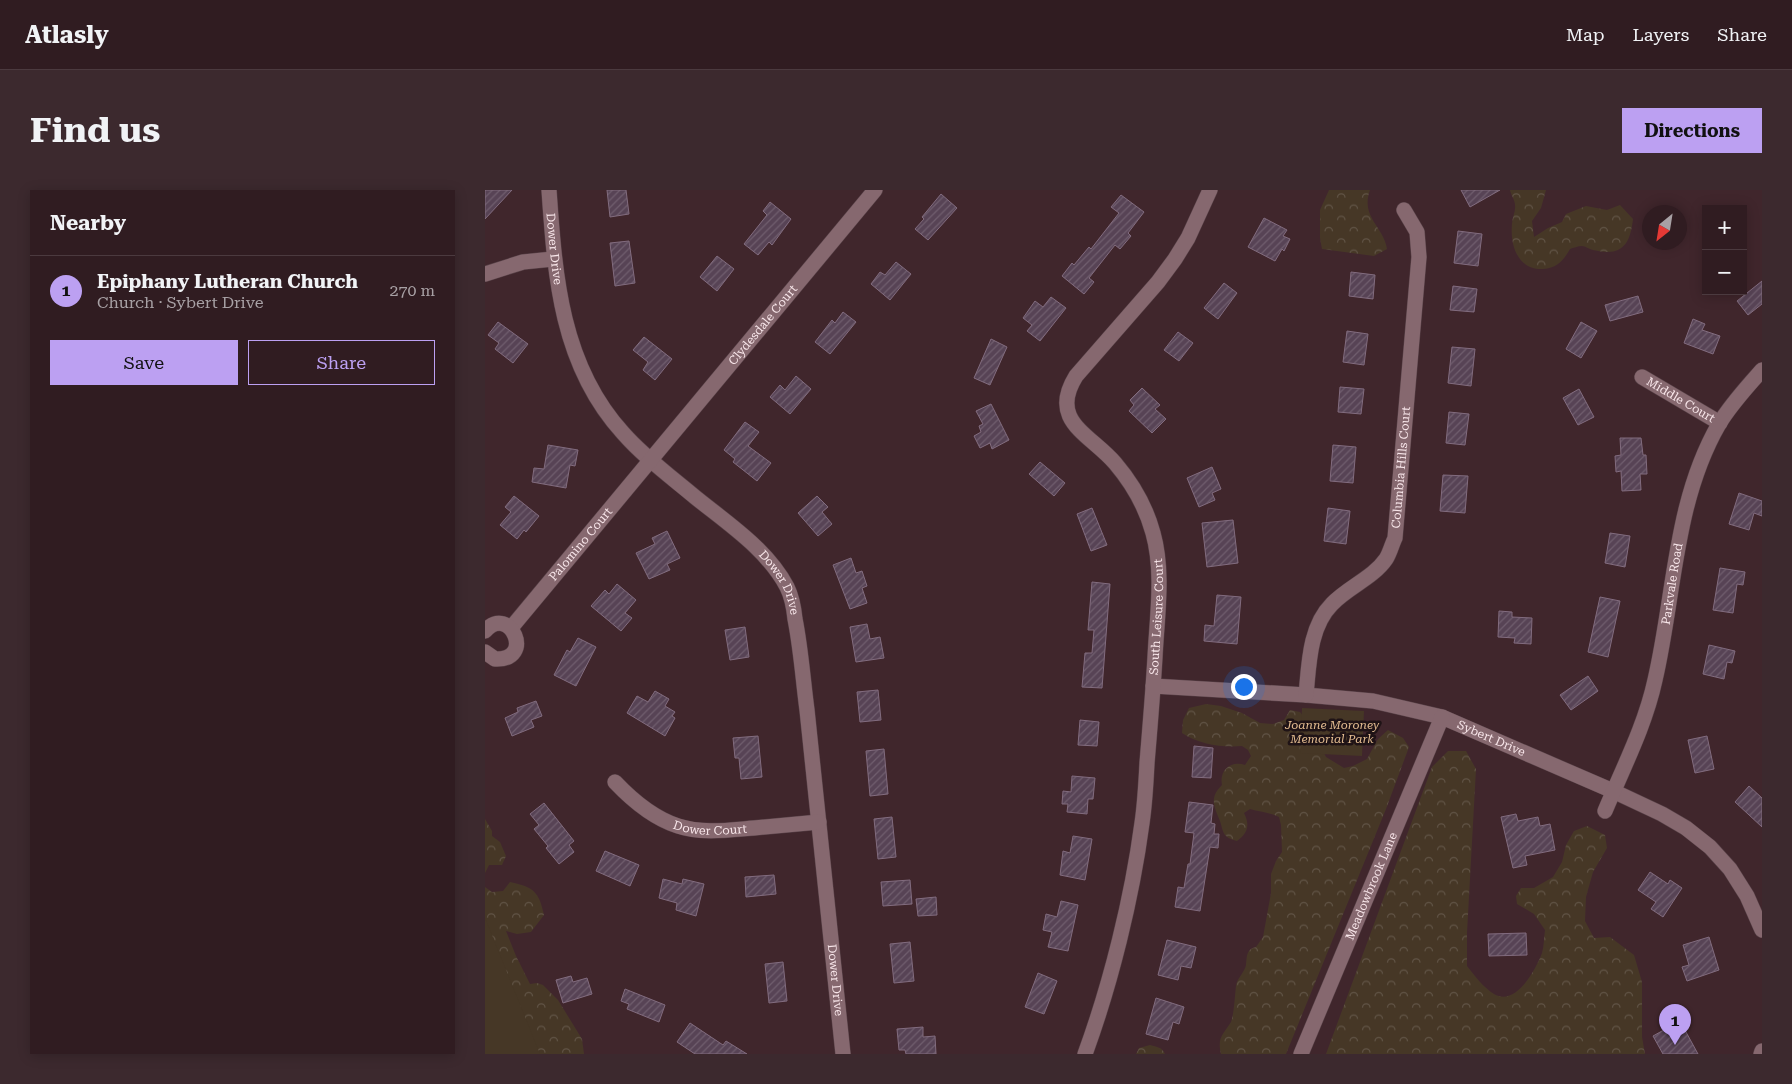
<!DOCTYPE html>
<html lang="en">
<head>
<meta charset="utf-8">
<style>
  :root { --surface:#301c21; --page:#3c292e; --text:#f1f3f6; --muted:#a8a1a5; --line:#4b3a3f; --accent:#bca0f2 }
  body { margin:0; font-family:"Roboto Serif",serif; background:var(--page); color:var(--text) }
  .controls { position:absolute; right:15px; top:15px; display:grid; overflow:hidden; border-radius:0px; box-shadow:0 2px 12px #0003 }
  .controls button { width:45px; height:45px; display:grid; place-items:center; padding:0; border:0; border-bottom:1px solid var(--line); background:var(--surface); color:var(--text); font:25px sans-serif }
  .compass { position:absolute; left:1157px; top:15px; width:45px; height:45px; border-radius:50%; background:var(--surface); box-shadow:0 2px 12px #0003; rotate:210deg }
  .you { position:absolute; left:758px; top:496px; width:18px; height:18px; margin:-12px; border:4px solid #fff; border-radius:50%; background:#1a73e8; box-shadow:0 0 0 8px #1a73e833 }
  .badge { display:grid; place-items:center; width:32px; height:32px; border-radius:50%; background:var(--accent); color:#111; font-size:16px; font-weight:700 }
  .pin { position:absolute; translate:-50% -41px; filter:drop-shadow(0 1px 2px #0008) }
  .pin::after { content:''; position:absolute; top:26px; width:18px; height:15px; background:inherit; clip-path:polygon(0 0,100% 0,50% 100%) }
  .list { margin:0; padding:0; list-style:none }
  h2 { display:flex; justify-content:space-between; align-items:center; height:65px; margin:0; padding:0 20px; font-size:21px }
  h2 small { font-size:16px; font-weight:400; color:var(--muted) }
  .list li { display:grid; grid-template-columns:32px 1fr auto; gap:15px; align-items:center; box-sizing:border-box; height:70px; padding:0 20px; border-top:1px solid var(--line) }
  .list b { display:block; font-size:19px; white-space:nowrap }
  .list p { margin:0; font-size:16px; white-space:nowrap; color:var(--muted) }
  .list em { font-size:16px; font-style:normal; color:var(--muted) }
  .actions { display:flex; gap:10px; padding:15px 20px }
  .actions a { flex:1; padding:11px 0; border:1px solid var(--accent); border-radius:0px; text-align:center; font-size:18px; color:var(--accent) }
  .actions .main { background:var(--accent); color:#111 }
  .map { position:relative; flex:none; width:1277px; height:864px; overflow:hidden; border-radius:0px }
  header { display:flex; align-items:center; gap:30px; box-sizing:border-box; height:70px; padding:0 25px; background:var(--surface); border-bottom:1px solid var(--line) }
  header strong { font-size:24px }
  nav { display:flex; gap:28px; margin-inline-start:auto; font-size:18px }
  .intro { display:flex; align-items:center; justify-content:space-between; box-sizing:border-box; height:120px; padding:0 30px }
  h1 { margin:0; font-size:35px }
  .button { padding:12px 22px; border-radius:0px; background:var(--accent); color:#111; font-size:18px; font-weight:700 }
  main { display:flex; gap:30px; padding:0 30px }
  aside { flex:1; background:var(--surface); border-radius:0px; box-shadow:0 2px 12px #0003 }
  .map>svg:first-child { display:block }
  .forest { fill:url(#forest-crowns) }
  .park { fill:#463726 }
  .building { fill:url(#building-hatch); stroke:#826c7f }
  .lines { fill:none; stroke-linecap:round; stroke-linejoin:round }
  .street-casing { stroke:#584248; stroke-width:16 }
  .street { stroke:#86686f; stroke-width:15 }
  .labels { text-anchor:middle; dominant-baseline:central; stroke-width:5; stroke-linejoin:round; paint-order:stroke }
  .street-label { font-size:12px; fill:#f8e6ea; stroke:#1f1316 }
  .park-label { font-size:12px; font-style:italic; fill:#e4bd91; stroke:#1f1316 }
</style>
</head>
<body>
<header>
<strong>Atlasly</strong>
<nav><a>Map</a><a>Layers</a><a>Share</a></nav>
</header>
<div class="intro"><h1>Find us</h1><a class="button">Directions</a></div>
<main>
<aside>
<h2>Nearby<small></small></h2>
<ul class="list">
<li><span class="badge">1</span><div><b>Epiphany Lutheran Church</b><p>Church · Sybert Drive</p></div><em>270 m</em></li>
</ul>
<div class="actions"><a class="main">Save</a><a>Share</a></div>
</aside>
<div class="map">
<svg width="1277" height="864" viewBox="0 0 1277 864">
  <defs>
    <pattern id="forest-crowns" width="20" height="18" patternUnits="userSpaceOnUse" patternTransform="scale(1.25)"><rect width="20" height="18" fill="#463726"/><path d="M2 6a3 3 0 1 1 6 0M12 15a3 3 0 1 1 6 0" fill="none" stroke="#615446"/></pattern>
    <pattern id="building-hatch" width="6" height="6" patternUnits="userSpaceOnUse" patternTransform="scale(1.25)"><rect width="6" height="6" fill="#574355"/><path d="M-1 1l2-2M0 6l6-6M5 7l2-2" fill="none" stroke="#705e6e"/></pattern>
  </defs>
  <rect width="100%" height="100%" fill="#40262c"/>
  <!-- forest -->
  <g class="forest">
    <path d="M844,0H885C875,27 899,37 902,59L889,66L837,59L835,48V20Z"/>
    <path d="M1025,0H1061L1056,18L1047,31L1049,47L1063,38L1077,32L1081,24L1101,16L1122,20L1135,15L1148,29C1145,55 1137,67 1108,60C1104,59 1100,56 1097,56C1093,56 1088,58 1085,59C1078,71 1072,78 1058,79C1033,80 1025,56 1027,34C1027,28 1031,21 1030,15C1030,10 1026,5 1025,0Z"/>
    <path d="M721,514L736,516L757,523L775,533L788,534L799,530L805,520L815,522L823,532L841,567L859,578L868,576L882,569L893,549L903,540L918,548L924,557L901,619L801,864H736C732,847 738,845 746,832C749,825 750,804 751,796C752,788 760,782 761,775C762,767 761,759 771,757L778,747L786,703V684L791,671L797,662L796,635L794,627C784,622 775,622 765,619L759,623C765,635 763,643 752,651C749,650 744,649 741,646C737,642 737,636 735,631C729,616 724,608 737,595C734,580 746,570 760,575L766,566L763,560L757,556C738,558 713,554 697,543L698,530L704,518Z"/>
    <path d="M963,561H981L991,579L982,743V776C989,785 999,798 1009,804C1031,817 1051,779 1057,763C1059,756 1059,747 1060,740L1049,724L1032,714L1031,706L1036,698H1049L1068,687L1077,672L1081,655L1089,641L1102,636L1120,645L1122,658L1108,682L1101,707L1100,731L1109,748L1125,747L1149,765L1157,792V847L1160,864H841L947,577Z"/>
    <polygon points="0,629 7,641 7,646 15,652 21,666 17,675 4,675 0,683"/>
    <path d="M25,692C49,697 54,702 59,725L46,742L32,744L21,741L31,766L45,794L52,793L58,795L73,810L97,849L99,864H0V695V697L7,702L18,701Z"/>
    <path d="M665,855C672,857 677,857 680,864H651L654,858Z"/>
  </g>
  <!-- park -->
  <g class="park">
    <polygon points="817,518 879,521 877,566 815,563"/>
    <polygon points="0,728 55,864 0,864"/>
  </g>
  <!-- building -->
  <g class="building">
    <polygon points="0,0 27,0 0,29"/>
    <polygon points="122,0 141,0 144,24 125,27"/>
    <polygon points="976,0 1015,0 985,17"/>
    <polygon points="456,4 472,18 443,50 430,39 439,29 437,27"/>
    <polygon points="636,5 659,22 643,43 646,46 635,59 630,55 604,88 609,92 599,104 577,86 587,73 589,75 604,57 606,59 634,23 626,17"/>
    <polygon points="285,12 306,29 287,55 284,52 273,65 259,54 282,25 278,21"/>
    <polygon points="779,28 802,40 798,46 805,49 799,61 797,59 790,71 763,57"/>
    <polygon points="973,41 997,44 993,76 969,73"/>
    <polygon points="144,51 150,93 130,96 125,53"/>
    <polygon points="232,66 249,79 232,101 215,87"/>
    <polygon points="411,72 426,84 405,110 386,94 395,82 400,85"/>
    <polygon points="866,82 890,85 888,109 864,106"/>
    <polygon points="1277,91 1277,114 1263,125 1252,111"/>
    <polygon points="739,93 752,103 733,129 719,118"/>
    <polygon points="968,96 992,99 989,122 965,120"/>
    <polygon points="1153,106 1158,122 1125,131 1120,115"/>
    <polygon points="566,107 581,118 555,151 542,141 547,135 538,128 550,111 558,117"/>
    <polygon points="358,122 371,132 345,164 330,152 347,130 350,133"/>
    <polygon points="1208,129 1220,134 1217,140 1235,146 1228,164 1199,153"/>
    <polygon points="13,132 43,154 28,173 10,159 14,153 3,145"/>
    <polygon points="1096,132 1112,141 1096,168 1081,159"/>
    <polygon points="862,141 883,144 879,175 858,172"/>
    <polygon points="693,142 708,153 694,171 679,160"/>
    <polygon points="159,147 187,169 170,190 158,180 163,172 148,160"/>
    <polygon points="506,149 522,157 505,195 489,188"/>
    <polygon points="967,157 990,159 986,196 963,193"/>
    <polygon points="311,186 326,199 305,224 285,207 295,195 300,200"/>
    <polygon points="855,197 879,199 876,224 853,222"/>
    <polygon points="657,198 675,215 670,219 681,229 667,243 644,221 649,215 645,210"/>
    <polygon points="1094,199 1109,227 1093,235 1078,208"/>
    <polygon points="506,214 524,250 507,259 505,253 495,258 489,246 496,242 494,236 498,234 491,221"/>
    <polygon points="964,222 984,224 980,255 961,253"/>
    <polygon points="260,232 274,242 263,256 286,273 272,291 248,272 250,269 239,260"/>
    <polygon points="1135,248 1156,248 1158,265 1161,265 1162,284 1155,284 1156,300 1137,301 1136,281 1131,282 1130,266 1136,265"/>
    <polygon points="63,255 93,260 90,276 85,275 81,298 47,292 49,278 59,279"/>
    <polygon points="848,255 871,257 868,293 845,291"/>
    <polygon points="555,272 580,293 569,306 544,284"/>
    <polygon points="727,277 736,299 727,303 730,310 714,317 702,288"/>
    <polygon points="958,285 983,286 980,323 955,321"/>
    <polygon points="1254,303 1277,311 1277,326 1269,323 1264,340 1244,334"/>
    <polygon points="29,306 54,326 41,342 39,340 32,349 15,335 26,322 20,317"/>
    <polygon points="332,306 343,317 337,322 347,334 333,346 313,323"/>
    <polygon points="607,318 622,355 606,361 592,324"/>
    <polygon points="843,318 865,321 861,354 839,351"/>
    <polygon points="748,330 753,373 722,377 717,333"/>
    <polygon points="182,341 195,368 182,374 185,380 164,389 151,363 170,354 167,348"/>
    <polygon points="1125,343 1145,346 1140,377 1120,373"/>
    <polygon points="366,368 371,383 377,381 382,396 377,398 382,413 365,419 348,375"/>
    <polygon points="1235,378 1260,382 1258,395 1252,394 1248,423 1228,420"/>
    <polygon points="607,392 625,394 617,498 597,497 600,463 607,463 609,440 603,440"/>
    <polygon points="132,394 151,410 140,423 147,428 136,441 106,416 120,400 124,404"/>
    <polygon points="732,405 756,407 752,454 719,451 720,435 729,436"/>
    <polygon points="1115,407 1135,411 1123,467 1103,462"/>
    <polygon points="1014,421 1027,422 1027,427 1047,428 1046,454 1029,453 1030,448 1013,447"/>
    <polygon points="382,434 385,449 395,447 399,468 371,472 365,437"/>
    <polygon points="260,437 264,467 245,470 240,440"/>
    <polygon points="93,448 111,457 91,496 69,485 82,460 85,462"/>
    <polygon points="1224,455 1250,461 1247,473 1242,472 1239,489 1218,484"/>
    <polygon points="1103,486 1113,501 1086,520 1075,505"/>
    <polygon points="393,500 396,530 375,532 372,502"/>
    <polygon points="170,501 184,509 180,516 190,522 187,526 190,528 180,546 142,523 152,506 163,512"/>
    <polygon points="51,511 57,526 46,530 49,537 27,546 20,528 33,522 32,518"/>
    <polygon points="595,530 614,532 612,556 593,555"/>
    <polygon points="273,546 277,587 256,589 254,568 250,568 248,548"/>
    <polygon points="1222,546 1229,579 1210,583 1203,550"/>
    <polygon points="709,556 728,558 726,588 707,587"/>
    <polygon points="399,559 403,604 385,606 381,561"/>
    <polygon points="587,586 610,588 608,609 603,609 602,624 582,622 583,614 577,614 578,601 586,602"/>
    <polygon points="1264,596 1277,608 1277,637 1250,612"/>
    <polygon points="704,612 728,615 726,633 730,634 729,644 734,644 733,658 725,657 715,721 690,717 693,697 699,698 703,674 705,674 709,643 700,642"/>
    <polygon points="59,613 89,651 84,655 89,662 74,674 61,658 63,656 49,639 54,635 45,624"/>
    <polygon points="1031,624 1033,631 1053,627 1055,636 1065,634 1070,660 1040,666 1042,675 1028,678 1016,627"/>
    <polygon points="407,627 411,667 393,669 389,629"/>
    <polygon points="588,646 607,649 600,690 575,685 578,661 585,663"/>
    <polygon points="120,661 154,675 145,696 111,681"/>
    <polygon points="1165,682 1183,694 1185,690 1197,698 1178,727 1166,719 1171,712 1153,700"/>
    <polygon points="289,685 291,704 261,707 260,687"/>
    <polygon points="178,689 197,694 198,689 219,694 211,726 191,720 192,713 174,708"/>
    <polygon points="425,690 427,714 398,716 396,692"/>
    <polygon points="451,707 452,725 433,726 431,709"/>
    <polygon points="576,711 593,715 583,761 563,757 567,742 558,740 561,724 572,727"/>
    <polygon points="1041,743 1042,765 1004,766 1003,744"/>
    <polygon points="1224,747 1234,780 1202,791 1197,777 1204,775 1198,755"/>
    <polygon points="682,750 711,757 706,778 696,776 693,790 673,785"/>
    <polygon points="425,752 429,791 409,793 405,754"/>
    <polygon points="298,772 302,811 284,813 280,774"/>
    <polygon points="553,783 572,791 559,824 540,817"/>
    <polygon points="86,786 88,792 102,788 107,804 78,813 71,790"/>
    <polygon points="140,799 180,815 174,832 142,819 144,814 136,811"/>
    <polygon points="671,808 699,817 694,834 688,832 683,850 661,844"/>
    <polygon points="1195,831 1213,864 1178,864 1168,846"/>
    <polygon points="205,833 238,855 241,851 262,864 210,864 192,852"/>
    <polygon points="438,837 438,847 450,846 451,864 421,864 420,860 414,860 412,839"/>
  </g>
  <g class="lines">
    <defs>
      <g id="street">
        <path id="s1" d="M64,0C70,87 76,175 138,243C159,267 185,286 210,307C242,333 282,359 302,397C307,407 309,419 310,429C316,459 318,490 322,520C335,634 346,749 358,864"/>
        <polyline points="0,84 38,72 68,69"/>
        <path id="s2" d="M1157,187L1235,233"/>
        <path id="s3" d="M26,438L390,0"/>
        <path d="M0,441C25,413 51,471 10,469L0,462"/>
        <path id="s4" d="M668,496L821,505L888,511L957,527L1128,601L1177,624L1201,638L1225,657L1245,679L1262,706L1277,740"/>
        <path id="s5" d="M821,505C824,475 824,437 847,414C863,397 888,388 901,369C905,363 907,354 910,348L934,67L932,42L919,20"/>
        <path id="s6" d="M130,592C148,611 168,628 193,636C217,644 244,640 269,638C291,636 313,634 334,632"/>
        <path id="s7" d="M1120,621C1138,578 1160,536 1170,490C1190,404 1189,312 1234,234C1246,214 1262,197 1277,180"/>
        <path id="s8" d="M600,864C626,793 647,708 657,633C660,613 661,593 662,573C665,537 668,502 670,467C672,426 679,382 668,343C661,317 647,293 630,273C605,244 563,231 591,186L673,92L690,69L703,48L725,0"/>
        <path id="s9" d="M816,864L957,527"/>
        <polyline points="1276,864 1277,861"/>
      </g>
    </defs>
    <!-- street casing -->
    <use href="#street" class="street-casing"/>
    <!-- street -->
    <use href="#street" class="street"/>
  </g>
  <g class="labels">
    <!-- street labels -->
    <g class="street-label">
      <text stroke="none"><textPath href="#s1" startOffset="59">Dower Drive</textPath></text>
      <text stroke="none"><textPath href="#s3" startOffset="394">Clydesdale Court</textPath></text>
      <text stroke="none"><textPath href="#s2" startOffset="45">Middle Court</textPath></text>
      <text stroke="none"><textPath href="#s5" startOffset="261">Columbia Hills Court</textPath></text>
      <text stroke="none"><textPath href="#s3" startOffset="109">Palomino Court</textPath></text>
      <text stroke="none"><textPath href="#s1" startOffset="478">Dower Drive</textPath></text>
      <text stroke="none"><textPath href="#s7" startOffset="238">Parkvale Road</textPath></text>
      <text stroke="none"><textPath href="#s8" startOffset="445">South Leisure Court</textPath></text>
      <text stroke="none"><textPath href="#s4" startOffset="345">Sybert Drive</textPath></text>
      <text stroke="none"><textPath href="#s6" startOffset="110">Dower Court</textPath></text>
      <text stroke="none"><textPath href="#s9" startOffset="182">Meadowbrook Lane</textPath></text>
      <text stroke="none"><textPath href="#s1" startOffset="882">Dower Drive</textPath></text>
    </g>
    <!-- park labels -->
    <g class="park-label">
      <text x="847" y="535">Joanne Moroney<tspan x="847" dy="14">Memorial Park</tspan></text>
    </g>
  </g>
</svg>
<div class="controls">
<button>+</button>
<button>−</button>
</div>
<svg class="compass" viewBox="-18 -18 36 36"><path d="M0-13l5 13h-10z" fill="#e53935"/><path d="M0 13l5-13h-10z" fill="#a8a1a5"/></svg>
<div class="you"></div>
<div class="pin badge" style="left:1190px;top:855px">1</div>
</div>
</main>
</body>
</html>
